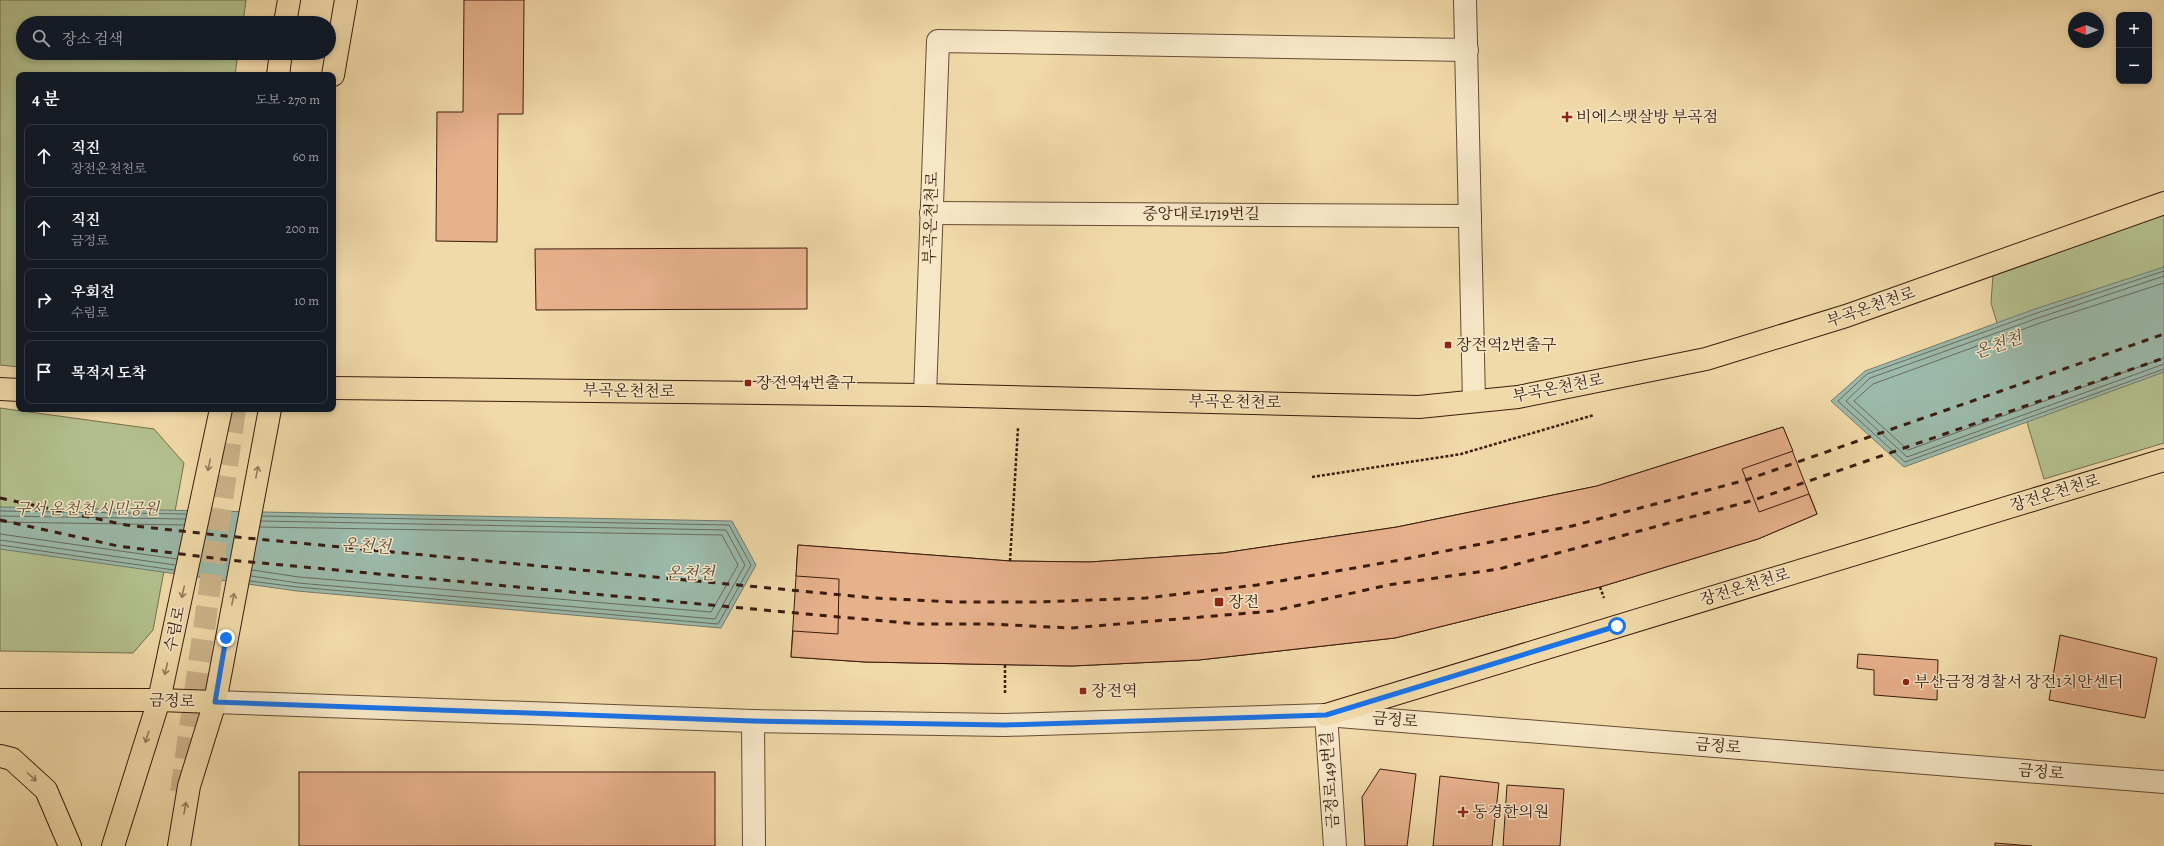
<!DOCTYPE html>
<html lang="ko">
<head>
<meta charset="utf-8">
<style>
  :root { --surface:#171b24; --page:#20242c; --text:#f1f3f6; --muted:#9ea1a6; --line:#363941 }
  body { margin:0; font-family:Alegreya,"Noto Serif KR",serif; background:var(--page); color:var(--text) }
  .controls { position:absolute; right:12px; top:12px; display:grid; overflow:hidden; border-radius:8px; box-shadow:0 2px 6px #0003 }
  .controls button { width:36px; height:36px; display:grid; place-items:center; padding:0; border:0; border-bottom:1px solid var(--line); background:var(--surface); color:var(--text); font:20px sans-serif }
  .compass { position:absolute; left:2068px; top:12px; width:36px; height:36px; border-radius:50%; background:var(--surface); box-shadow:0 2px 6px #0003; rotate:270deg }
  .stop { position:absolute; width:12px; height:12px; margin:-9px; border:3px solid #1a73e8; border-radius:50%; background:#fff }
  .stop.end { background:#1a73e8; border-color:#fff; box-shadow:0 1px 4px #0008 }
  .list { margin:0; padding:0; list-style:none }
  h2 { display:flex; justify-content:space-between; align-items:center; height:52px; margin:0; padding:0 16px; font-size:17px }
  h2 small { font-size:13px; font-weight:400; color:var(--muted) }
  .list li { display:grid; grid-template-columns:26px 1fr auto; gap:12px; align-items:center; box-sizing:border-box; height:64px; margin:0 8px 8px; padding:0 8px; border:1px solid var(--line); border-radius:8px }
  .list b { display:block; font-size:15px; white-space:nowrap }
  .list p { margin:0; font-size:13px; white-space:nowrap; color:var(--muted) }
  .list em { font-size:13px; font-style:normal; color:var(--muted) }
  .icon { flex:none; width:22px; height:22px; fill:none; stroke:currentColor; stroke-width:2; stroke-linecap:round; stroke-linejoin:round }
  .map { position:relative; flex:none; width:2164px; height:846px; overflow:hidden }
  .search { position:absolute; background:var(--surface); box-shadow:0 2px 6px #0003; left:16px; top:16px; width:320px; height:44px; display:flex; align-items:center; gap:10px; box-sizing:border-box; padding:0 14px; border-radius:22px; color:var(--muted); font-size:15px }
  .panel { position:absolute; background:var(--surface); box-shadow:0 2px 6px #0003; left:16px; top:72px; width:320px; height:340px; border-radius:8px }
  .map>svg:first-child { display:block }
  .green { fill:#b3c18e; stroke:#766e4f }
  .water { fill:#9bbaab; stroke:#747a6d }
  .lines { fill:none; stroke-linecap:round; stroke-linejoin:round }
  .shore { stroke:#6a6a5e; stroke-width:1 }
  .building { fill:#e7b18c; stroke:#3a1b10 }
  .highway-tunnel { stroke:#ccb48a; stroke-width:22; stroke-dasharray:22 11; stroke-linecap:butt }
  .minor-casing { stroke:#684b36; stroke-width:24 }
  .major-casing { stroke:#3a1b10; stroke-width:24 }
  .path { stroke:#3a1b10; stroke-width:2.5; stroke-dasharray:3 2; stroke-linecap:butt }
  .minor { stroke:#f6e7c7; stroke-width:22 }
  .major { stroke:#f1daa9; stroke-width:22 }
  .rail { stroke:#3a1b10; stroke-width:3; stroke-dasharray:7 7; stroke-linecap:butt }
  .oneway { stroke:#967a5c }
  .route { stroke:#1a73e8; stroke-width:5 }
  .poi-dot { fill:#8f2418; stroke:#f6e7c7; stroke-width:1.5 }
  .labels { text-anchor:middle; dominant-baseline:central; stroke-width:3; stroke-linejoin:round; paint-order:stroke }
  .poi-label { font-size:16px; fill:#3a1b10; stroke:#f6e7c7; text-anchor:start }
  .street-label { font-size:16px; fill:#3a1b10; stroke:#f6e7c7 }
  .park-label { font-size:16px; font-style:italic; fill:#5e4d36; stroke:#f6e7c7 }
  .water-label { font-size:17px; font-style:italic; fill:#574b3e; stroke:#f6e7c7 }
</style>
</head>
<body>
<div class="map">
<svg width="2164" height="846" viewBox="0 0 2164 846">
  <rect width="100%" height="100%" fill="#f1daa9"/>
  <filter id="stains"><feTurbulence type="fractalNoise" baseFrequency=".005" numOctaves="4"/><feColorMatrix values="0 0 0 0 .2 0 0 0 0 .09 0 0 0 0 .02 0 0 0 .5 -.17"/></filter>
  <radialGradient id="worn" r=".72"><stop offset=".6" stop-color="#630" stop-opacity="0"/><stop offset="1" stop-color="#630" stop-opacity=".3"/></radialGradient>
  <!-- green -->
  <g class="green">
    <polygon points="0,0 246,0 243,23 23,23 23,53 238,53 235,75 19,75 19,367 0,365"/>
    <polygon points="2164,215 2164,443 2044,479 1991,303 1993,275"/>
    <polygon points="0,408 154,429 184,463 153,630 133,653 0,651"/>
  </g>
  <!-- water -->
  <g class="water">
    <polygon points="2164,267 2164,372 1904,467 1831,401 1865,371 2035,309"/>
    <polygon points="0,507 732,521 756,565 721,628 297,591 0,549"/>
  </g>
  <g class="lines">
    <!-- shore -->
    <g class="shore">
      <polyline points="2164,271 2037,313 1867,374 1838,401 1905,462 2164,369"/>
      <polyline points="2164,276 2038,318 1870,378 1846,401 1907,457 2164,364"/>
      <polyline points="2164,283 2040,323 1873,384 1854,401 1908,450 2164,358"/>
      <polyline points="0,511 186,514"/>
      <polyline points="0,516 185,519"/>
      <polyline points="0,522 184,525"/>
      <polyline points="0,534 177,559"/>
      <polyline points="0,540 175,565"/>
      <polyline points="0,545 174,570"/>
      <polyline points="252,570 299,577 711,612 738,565 722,535 260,527"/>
      <polyline points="251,576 298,583 715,619 745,565 726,530 261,521"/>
      <polyline points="250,581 297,587 718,624 751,565 729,525 262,516"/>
    </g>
  </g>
  <!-- building -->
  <g class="building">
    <polygon points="464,0 524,0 523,114 498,114 497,242 436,241 437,112 463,112"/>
    <polygon points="807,248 807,309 536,310 535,249"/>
    <polygon points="1783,427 1817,514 1758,539 1600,587 1395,638 1199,660 1072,666 865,662 791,657 798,545 1010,561 1089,562 1223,553 1397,527 1597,486"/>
    <polygon points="1783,427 1793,451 1742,469 1759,512 1809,494 1817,514 1758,539 1600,587 1395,638 1199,660 1072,666 865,662 791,657 793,631 838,634 839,579 796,576 798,545 1010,561 1089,562 1223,553 1397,527 1597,486"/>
    <polygon points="2060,635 2157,658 2145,718 2049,700"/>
    <polygon points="1858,654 1938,660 1937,700 1874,695 1874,670 1857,668"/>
    <polygon points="1380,769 1416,774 1407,846 1365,846 1362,797"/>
    <rect x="299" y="772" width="416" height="74"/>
    <polygon points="1440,776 1499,783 1492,846 1433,846"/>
    <polygon points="1507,785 1564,789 1560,846 1503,846"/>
    <polygon points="1995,843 2032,846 1995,846"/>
  </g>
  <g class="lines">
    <!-- highway-tunnel -->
    <polyline class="highway-tunnel" points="181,792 235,409"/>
    <defs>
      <g id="minor">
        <polyline points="1465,0 1474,401"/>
        <polyline points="931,213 1470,216"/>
        <polyline points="925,395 938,41 1467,50"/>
        <polyline points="215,702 753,721 1005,725 1326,715 2164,782"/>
        <polyline points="1326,715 1335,846"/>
        <polyline points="753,721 754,846"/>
      </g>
      <g id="major">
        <polyline points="285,23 289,0"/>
        <polyline points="278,75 281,53"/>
        <polyline points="333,75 346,0"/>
        <polyline points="333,388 925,395 1419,407 1518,397 1706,359 1846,316 2164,203"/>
        <polyline points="0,389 19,390"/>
        <polyline points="0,700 159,700 215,702"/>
        <polyline points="1326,715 2164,460"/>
        <polyline points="0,756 12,759 46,790 70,846"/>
        <polyline points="113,846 159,700 221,409"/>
        <polyline points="179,846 189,786 215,702 270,409"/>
      </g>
    </defs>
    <!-- minor casing -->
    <use href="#minor" class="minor-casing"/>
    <!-- major casing -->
    <use href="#major" class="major-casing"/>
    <!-- path -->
    <g class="path">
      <polyline points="1312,477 1461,454 1594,415"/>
      <polyline points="1010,561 1018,428"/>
      <polyline points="1600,587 1604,598"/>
      <polyline points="1005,665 1005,695"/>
    </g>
    <!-- minor -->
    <use href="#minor" class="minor"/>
    <!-- major -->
    <use href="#major" class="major"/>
    <!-- rail -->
    <g class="rail">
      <polyline points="0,498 126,525 226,536 874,598 954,602 1033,602 1146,598 1257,585 1400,560 1572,526 1746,480 2164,334"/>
      <polyline points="0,520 118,546 229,560 839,617 919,624 990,624 1071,628 1273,611 1388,585 1499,569 1754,500 2164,358"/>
    </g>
  </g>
  <!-- one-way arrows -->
  <defs><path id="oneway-shaft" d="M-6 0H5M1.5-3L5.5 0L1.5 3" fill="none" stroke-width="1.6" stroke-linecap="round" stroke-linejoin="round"/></defs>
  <g class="oneway">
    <use href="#oneway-shaft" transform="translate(209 465) rotate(102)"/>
    <use href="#oneway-shaft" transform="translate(257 472) rotate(-79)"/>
    <use href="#oneway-shaft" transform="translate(183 592) rotate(102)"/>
    <use href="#oneway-shaft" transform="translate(233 599) rotate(-79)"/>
    <use href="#oneway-shaft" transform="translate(166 669) rotate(103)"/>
    <use href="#oneway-shaft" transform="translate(147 737) rotate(108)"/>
    <use href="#oneway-shaft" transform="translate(32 777) rotate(42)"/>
    <use href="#oneway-shaft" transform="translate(185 808) rotate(-80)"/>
  </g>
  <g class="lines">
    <!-- route -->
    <polyline class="route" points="226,638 215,702 753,721 1005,725 1326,715 1617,626"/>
  </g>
  <!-- markers -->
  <g class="poi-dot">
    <path d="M1565 111h4v4h4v4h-4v4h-4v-4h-4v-4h4z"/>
    <rect x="1444" y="341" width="8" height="8" rx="2"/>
    <rect x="744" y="379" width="8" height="8" rx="2"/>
    <rect x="1214" y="597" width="10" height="10" rx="2"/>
    <circle cx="1906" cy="682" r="4"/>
    <rect x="1079" y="687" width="8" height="8" rx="2"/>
    <path d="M1461 806h4v4h4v4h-4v4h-4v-4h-4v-4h4z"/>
  </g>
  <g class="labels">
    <!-- poi labels -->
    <g class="poi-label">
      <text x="1576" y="117">비에스뱃살방 부곡점</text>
      <text x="1456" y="345">장전역2번출구</text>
      <text x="756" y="383">장전역4번출구</text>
      <text x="1228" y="602">장전</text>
      <text x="1914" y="682">부산금정경찰서 장전1치안센터</text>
      <text x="1091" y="691">장전역</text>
      <text x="1472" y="812">동경한의원</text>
    </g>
    <!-- street labels -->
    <g class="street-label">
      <text x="1201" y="214">중앙대로1719번길</text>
      <text transform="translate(931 218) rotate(-88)">부곡온천천로</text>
      <text transform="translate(1871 307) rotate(-19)">부곡온천천로</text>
      <text transform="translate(1558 388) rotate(-11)">부곡온천천로</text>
      <text transform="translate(629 391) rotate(1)">부곡온천천로</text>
      <text transform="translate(1235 402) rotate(1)">부곡온천천로</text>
      <text transform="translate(2055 493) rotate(-17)">장전온천천로</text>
      <text transform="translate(1745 587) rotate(-17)">장전온천천로</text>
      <text transform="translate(175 629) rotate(-78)">수림로</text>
      <text transform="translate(172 701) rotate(2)">금정로</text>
      <text transform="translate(1395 720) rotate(5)">금정로</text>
      <text transform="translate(1718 746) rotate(5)">금정로</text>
      <text transform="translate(2041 772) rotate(5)">금정로</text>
      <text transform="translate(1330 780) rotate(-94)">금정로149번길</text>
    </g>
    <!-- park labels -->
    <g class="park-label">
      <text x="87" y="509">구서 온천천 시민공원</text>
    </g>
    <!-- water labels -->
    <g class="water-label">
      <text transform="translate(1998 345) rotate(-19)">온천천</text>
      <text transform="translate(366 546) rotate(3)">온천천</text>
      <text x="690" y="573">온천천</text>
    </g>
  </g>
  <rect width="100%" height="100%" filter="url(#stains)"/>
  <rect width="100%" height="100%" fill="url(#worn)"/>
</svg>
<div class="controls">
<button>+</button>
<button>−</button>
</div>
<svg class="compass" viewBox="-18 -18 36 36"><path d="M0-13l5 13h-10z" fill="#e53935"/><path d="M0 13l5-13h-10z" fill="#9ea1a6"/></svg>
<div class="stop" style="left:1617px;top:626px"></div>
<div class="stop end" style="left:226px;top:638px"></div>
<div class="search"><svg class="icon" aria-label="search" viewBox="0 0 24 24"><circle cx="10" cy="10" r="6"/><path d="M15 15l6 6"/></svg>장소 검색</div>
<section class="panel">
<h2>4 분<small>도보 · 270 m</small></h2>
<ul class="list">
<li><svg class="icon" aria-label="ahead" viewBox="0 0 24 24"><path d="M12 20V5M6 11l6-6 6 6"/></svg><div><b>직진</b><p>장전온천천로</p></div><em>60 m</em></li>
<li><svg class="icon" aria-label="ahead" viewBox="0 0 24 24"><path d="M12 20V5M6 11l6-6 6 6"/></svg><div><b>직진</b><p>금정로</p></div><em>200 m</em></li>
<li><svg class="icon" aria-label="right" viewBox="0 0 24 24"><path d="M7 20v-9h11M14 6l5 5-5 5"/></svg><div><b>우회전</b><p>수림로</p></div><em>10 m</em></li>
<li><svg class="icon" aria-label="arrive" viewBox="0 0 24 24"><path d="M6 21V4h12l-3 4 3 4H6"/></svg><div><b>목적지 도착</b></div></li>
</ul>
</section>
</div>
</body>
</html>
